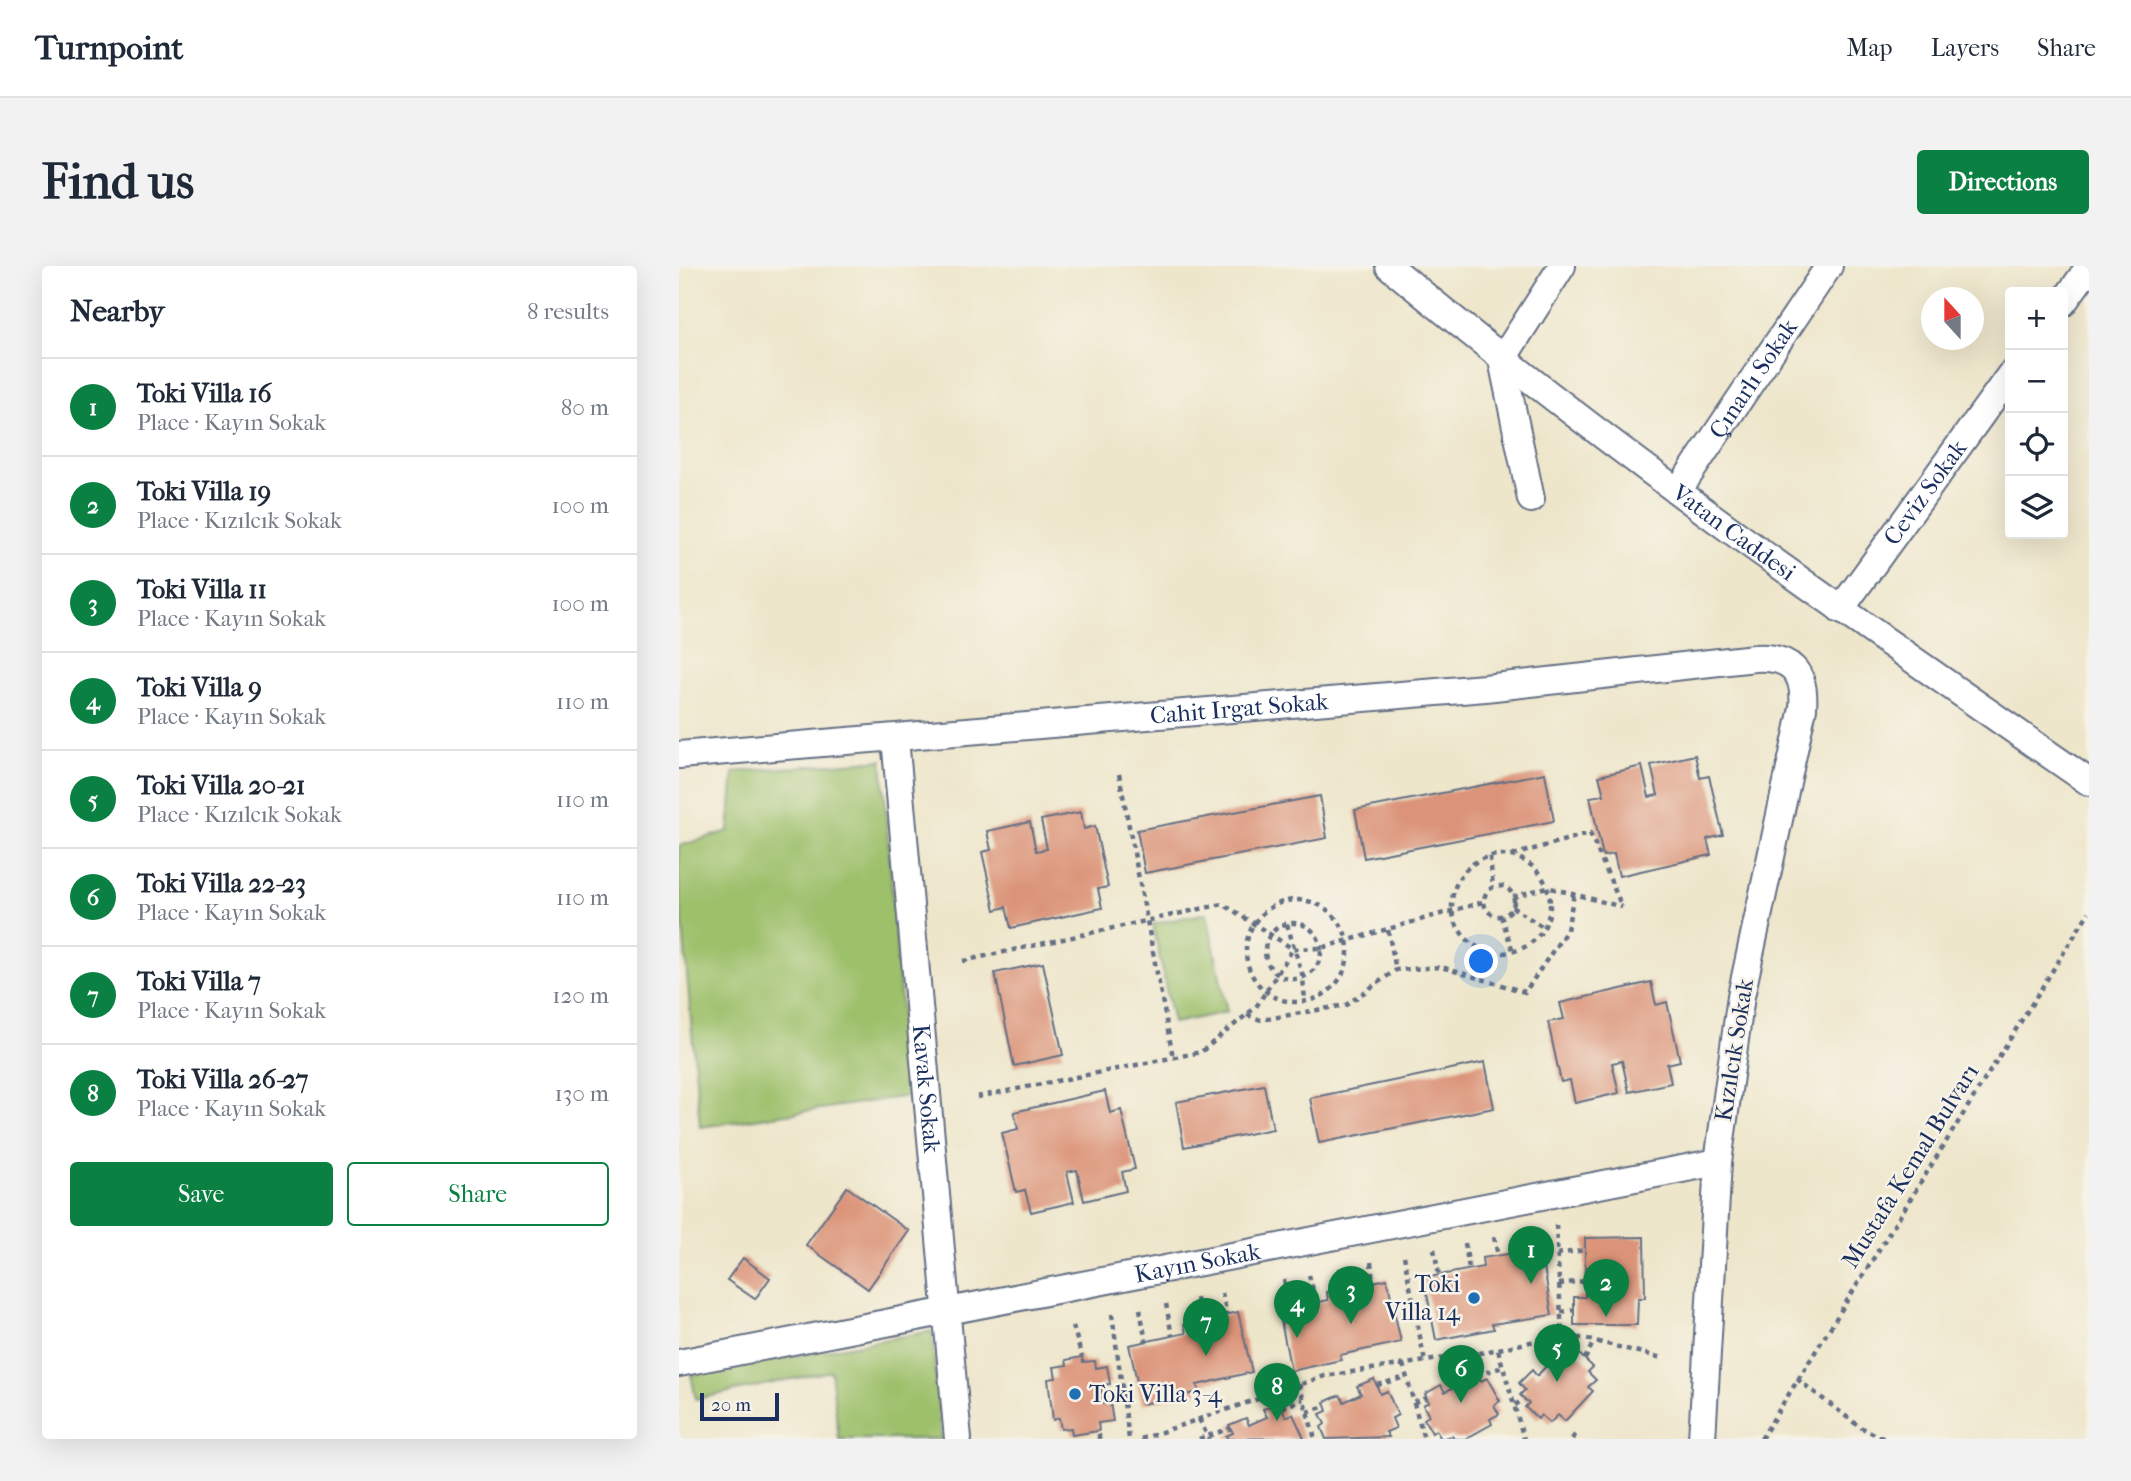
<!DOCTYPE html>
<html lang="en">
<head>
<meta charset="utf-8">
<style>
  :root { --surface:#fff; --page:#f2f2f3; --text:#1f2937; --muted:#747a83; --line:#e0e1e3; --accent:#0b8043 }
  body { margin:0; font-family:"IM FELL French Canon",serif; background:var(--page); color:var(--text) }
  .controls { position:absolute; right:21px; top:21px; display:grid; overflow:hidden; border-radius:7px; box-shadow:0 7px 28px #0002 }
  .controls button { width:63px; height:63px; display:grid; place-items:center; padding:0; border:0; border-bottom:2px solid var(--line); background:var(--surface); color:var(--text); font:35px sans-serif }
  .compass { position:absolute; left:1242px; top:21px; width:63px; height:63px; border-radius:50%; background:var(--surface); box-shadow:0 7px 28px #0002; rotate:339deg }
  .scale { position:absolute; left:21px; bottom:18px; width:79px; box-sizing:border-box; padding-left:7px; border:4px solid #1b2f5e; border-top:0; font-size:19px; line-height:24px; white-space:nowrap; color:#1b2f5e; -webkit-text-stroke:5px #f7f3e8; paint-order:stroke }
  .you { position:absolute; left:803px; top:696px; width:24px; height:24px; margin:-18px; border:5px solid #fff; border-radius:50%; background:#1a73e8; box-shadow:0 0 0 10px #1a73e833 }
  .badge { display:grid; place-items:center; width:46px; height:46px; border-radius:50%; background:var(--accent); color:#fff; font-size:23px; font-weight:700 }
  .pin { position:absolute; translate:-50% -58px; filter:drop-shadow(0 2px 4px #0008) }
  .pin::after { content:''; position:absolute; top:37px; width:24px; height:21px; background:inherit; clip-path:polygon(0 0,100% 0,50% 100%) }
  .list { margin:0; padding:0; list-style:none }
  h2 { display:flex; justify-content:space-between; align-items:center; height:91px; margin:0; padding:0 28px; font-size:30px }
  h2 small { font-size:23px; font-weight:400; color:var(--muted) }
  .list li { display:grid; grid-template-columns:46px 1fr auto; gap:21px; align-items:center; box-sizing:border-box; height:98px; padding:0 28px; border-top:2px solid var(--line) }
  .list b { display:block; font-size:26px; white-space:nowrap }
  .list p { margin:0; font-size:23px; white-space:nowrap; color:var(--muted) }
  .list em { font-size:23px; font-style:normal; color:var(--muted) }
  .actions { display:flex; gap:14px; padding:21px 28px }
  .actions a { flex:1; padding:16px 0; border:2px solid var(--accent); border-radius:7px; text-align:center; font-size:24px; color:var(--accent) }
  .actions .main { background:var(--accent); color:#fff }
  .icon { flex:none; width:38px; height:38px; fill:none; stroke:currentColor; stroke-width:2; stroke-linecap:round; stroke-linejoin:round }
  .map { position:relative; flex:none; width:1410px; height:1173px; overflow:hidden; border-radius:7px }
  header { display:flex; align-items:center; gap:42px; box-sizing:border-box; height:98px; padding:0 35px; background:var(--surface); border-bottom:2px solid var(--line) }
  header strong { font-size:33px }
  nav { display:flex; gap:38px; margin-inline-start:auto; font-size:24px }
  .intro { display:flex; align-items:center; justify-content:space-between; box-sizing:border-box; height:168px; padding:0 42px }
  h1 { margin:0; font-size:49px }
  .button { padding:18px 32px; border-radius:7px; background:var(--accent); color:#fff; font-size:24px; font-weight:700 }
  main { display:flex; gap:42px; padding:0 42px }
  aside { flex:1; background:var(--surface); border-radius:7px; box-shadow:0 7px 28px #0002 }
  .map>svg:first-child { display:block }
  .green { fill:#9dc06a; stroke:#5c7864; stroke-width:2 }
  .building { fill:#db9479 }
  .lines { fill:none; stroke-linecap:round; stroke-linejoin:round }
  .minor-casing { stroke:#656f84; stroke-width:30 }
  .path { stroke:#656f84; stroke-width:4.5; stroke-dasharray:5 5; stroke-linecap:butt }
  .minor { stroke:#fff; stroke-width:26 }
  .poi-dot { fill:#1f6fb2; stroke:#f7f3e8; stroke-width:2.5 }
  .labels { text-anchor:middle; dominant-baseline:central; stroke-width:5; stroke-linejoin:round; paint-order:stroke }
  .street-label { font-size:24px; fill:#1b2f5e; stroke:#f7f3e8 }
  .poi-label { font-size:24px; fill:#1b2f5e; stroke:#f7f3e8; text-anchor:end }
</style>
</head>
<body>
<header>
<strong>Turnpoint</strong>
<nav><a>Map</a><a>Layers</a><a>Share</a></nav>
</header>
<div class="intro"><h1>Find us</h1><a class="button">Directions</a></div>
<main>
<aside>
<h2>Nearby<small>8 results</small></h2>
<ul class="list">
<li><span class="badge">1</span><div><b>Toki Villa 16</b><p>Place · Kayın Sokak</p></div><em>80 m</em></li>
<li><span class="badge">2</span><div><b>Toki Villa 19</b><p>Place · Kızılcık Sokak</p></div><em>100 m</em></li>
<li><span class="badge">3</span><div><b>Toki Villa 11</b><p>Place · Kayın Sokak</p></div><em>100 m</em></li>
<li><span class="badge">4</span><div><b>Toki Villa 9</b><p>Place · Kayın Sokak</p></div><em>110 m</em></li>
<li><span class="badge">5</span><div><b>Toki Villa 20-21</b><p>Place · Kızılcık Sokak</p></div><em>110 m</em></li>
<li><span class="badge">6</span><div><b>Toki Villa 22-23</b><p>Place · Kayın Sokak</p></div><em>110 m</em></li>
<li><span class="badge">7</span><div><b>Toki Villa 7</b><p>Place · Kayın Sokak</p></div><em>120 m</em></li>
<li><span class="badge">8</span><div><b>Toki Villa 26-27</b><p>Place · Kayın Sokak</p></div><em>130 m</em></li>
</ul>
<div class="actions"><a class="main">Save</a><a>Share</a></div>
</aside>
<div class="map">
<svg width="1410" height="1173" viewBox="0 0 1410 1173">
  <rect width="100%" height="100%" fill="#f7f3e8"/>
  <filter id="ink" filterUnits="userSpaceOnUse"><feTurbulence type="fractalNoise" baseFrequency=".0143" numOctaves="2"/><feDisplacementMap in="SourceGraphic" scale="14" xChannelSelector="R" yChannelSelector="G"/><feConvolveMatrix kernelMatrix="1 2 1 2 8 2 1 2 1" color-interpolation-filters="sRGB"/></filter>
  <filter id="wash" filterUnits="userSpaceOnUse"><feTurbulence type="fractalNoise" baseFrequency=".00686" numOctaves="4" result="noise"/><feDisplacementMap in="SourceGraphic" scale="28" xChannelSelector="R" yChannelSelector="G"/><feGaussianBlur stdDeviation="1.57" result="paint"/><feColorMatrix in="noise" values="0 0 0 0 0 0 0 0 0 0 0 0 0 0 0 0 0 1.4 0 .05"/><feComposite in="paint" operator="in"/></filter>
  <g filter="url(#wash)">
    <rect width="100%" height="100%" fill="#eee6cb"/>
    <!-- green -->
    <g class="green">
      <polygon points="203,494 229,830 21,861 0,614 0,580 50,565 55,506"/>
      <polygon points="528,647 548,746 494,757 474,658"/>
      <polygon points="253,1065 262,1173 160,1173 152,1105 17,1133 12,1109"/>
    </g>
    <g id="blocks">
      <!-- building -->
      <g class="building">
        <polygon points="1016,489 1021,512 1030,510 1044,569 1028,573 1032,589 940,610 935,588 924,590 911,531 925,529 920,510 963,500 970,531 979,529 972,499"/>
        <polygon points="866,507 875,555 685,592 676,544"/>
        <polygon points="641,530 648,572 466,607 458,564"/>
        <polygon points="402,546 405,563 416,560 429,621 419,623 423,642 332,662 327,641 316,644 303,586 312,584 308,565 351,556 357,585 368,583 362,554"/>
        <polygon points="364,697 384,789 335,800 316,707"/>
        <polygon points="972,716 977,739 988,736 1001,795 988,798 992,817 950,826 943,795 933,797 940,827 896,837 891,814 882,816 869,756 885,753 881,737"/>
        <polygon points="806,796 815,842 640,877 631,832"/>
        <polygon points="585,819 594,863 505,881 497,836"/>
        <polygon points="426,825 431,847 442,844 456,903 443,906 447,925 405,935 398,904 388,906 395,936 352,946 346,924 337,926 323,867 339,863 335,846"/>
        <polygon points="168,921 230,965 189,1023 127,979"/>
        <polygon points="965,971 966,1032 959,1032 958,1059 895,1059 895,1031 906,1031 906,972"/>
        <polygon points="862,983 873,1049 813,1058 815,1063 757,1074 745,1012 804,1001 803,992"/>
        <polygon points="64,992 91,1012 76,1033 48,1014"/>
        <polygon points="708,1013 722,1076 661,1089 662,1094 612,1105 600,1045 649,1034 648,1026"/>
        <polygon points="559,1046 573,1106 518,1119 520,1126 463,1138 450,1079 507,1067 505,1058"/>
        <polygon points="878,1077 889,1088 895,1083 914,1101 909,1106 917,1114 909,1121 914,1125 886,1155 879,1149 871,1157 862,1149 859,1153 846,1141 850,1137 841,1129 846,1124 840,1117 853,1104 858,1110 871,1096 865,1090"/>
        <polygon points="403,1091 404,1096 416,1095 417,1102 428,1100 431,1118 421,1119 424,1138 431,1137 434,1155 419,1157 420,1165 393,1169 392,1162 382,1163 380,1152 374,1154 369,1113 377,1112 375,1101 388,1099 387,1094"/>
        <polygon points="794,1101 802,1115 808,1112 821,1135 815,1139 820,1148 811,1153 813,1158 786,1173 775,1173 773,1170 762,1173 757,1164 753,1167 745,1153 750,1150 744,1139 750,1136 746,1128 762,1119 766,1126 782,1117 778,1110"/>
        <polygon points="695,1113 701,1128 708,1125 719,1149 713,1152 717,1162 707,1166 710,1171 647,1173 642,1161 646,1158 641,1148 648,1145 645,1136 661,1129 665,1136 682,1128 678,1120"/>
        <polygon points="601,1136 607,1151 614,1148 625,1172 549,1173 547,1170 554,1167 550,1159 567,1152 570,1159 588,1151 584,1143"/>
      </g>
    </g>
  </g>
  <g filter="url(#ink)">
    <use href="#blocks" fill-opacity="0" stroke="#656f84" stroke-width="2"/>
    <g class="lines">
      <defs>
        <g id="minor">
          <path id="s1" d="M710,0C933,186 1171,351 1410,516"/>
          <polyline points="1384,37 1410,1"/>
          <path id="s2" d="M999,225L1150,0"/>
          <polyline points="852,233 823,94 883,0"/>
          <path id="s3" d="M1161,344L1331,109"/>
          <path id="s4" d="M216,472L279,1173"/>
          <path id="s5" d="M0,489L806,422L1076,392C1112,390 1127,406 1124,442L1062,730L1039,896L1023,1173"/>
          <path id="s6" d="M0,1097L1039,896"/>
        </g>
      </defs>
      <!-- minor casing -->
      <use href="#minor" class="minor-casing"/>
      <!-- path -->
      <g class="path">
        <polyline points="440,508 494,791"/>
        <polyline points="834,589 911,567 943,641"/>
        <circle cx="822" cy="638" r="49"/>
        <polyline points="811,591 814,621"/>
        <circle cx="820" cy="635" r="15"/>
        <polyline points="834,631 868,621 943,641"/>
        <circle cx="618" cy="685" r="51"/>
        <polyline points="833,641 864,661"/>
        <polyline points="822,650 834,685"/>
        <circle cx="614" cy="685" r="28"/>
        <polyline points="608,658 624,711 626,735"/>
        <polyline points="709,664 717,704"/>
        <polyline points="284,695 544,638 614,683 642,682 804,636"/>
        <polyline points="568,749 582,754 667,739 717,704 762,701 846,726 888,664 895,628"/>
        <polyline points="298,831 522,786 577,741 614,683"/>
        <polyline points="877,959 883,1070"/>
        <polyline points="845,965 847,985"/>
        <polyline points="815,971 819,990"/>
        <polyline points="786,977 790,1003"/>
        <polyline points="755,983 760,1009"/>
        <polyline points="878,988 906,984"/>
        <polyline points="725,990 746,1096"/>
        <polyline points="692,996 694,1016"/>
        <polyline points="661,1002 666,1022"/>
        <polyline points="630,1009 637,1036"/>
        <polyline points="605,1014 612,1042"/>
        <polyline points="880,1018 906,1015"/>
        <polyline points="543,1027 548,1049"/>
        <polyline points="517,1032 522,1054"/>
        <polyline points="487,1038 493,1070"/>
        <polyline points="461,1043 467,1076"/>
        <polyline points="882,1046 895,1044"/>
        <polyline points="433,1048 450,1173"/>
        <polyline points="394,1060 403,1091"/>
        <polyline points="819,1084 845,1173"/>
        <polyline points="906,1093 915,1075"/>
        <polyline points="724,1098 745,1173"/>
        <polyline points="798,1109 824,1101"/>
        <polyline points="1118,1113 1181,1161 1206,1173"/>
        <polyline points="620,1118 636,1173"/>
        <polyline points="698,1119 727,1111"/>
        <polyline points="735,1136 748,1132"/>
        <polyline points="836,1139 846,1133"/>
        <polyline points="603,1142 624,1133"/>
        <polyline points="628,1146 646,1140"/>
        <polyline points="520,1153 530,1173"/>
        <polyline points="420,1173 420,1165"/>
        <polyline points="462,1173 646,1110 801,1087 870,1072 904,1072 983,1092"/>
        <polyline points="520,1173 552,1162"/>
        <polyline points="893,1173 898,1166"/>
        <polyline points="1082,1173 1410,646"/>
      </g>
      <!-- minor -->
      <use href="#minor" class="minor"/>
    </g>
  </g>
  <!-- markers -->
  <g class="poi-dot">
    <circle cx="795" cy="1032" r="7"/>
    <circle cx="396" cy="1128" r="7"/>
  </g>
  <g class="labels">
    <!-- street labels -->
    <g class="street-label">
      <text stroke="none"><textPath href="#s2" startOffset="135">Çınarlı Sokak</textPath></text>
      <text stroke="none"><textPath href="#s3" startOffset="145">Ceviz Sokak</textPath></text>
      <text stroke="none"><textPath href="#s1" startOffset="436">Vatan Caddesi</textPath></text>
      <text stroke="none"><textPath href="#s5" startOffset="562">Cahit Irgat Sokak</textPath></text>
      <text transform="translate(1055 784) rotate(-81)">Kızılcık Sokak</text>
      <text stroke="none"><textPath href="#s4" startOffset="352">Kavak Sokak</textPath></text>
      <text transform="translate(1231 900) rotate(-58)">Mustafa Kemal Bulvarı</text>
      <text stroke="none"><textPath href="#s6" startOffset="528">Kayın Sokak</textPath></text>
    </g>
    <!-- poi labels -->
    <g class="poi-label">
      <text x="781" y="1018">Toki<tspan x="781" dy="28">Villa 14</tspan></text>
      <text x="410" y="1128" text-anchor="start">Toki Villa 3-4</text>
    </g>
  </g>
</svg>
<div class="controls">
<button>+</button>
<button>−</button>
<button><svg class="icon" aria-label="locate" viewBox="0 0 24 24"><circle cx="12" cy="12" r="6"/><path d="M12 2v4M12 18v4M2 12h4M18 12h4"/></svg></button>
<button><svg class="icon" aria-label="layers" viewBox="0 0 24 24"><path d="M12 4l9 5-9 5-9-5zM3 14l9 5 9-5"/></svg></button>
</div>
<svg class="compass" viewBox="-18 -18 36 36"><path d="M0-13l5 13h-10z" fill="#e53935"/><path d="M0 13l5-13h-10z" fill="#747a83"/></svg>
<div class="scale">20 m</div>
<div class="you"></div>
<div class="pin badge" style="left:852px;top:1018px">1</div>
<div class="pin badge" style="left:927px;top:1051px">2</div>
<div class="pin badge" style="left:672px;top:1058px">3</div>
<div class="pin badge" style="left:618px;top:1072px">4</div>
<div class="pin badge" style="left:878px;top:1116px">5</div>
<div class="pin badge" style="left:782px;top:1137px">6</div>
<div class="pin badge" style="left:527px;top:1090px">7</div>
<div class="pin badge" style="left:598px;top:1155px">8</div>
</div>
</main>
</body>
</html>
